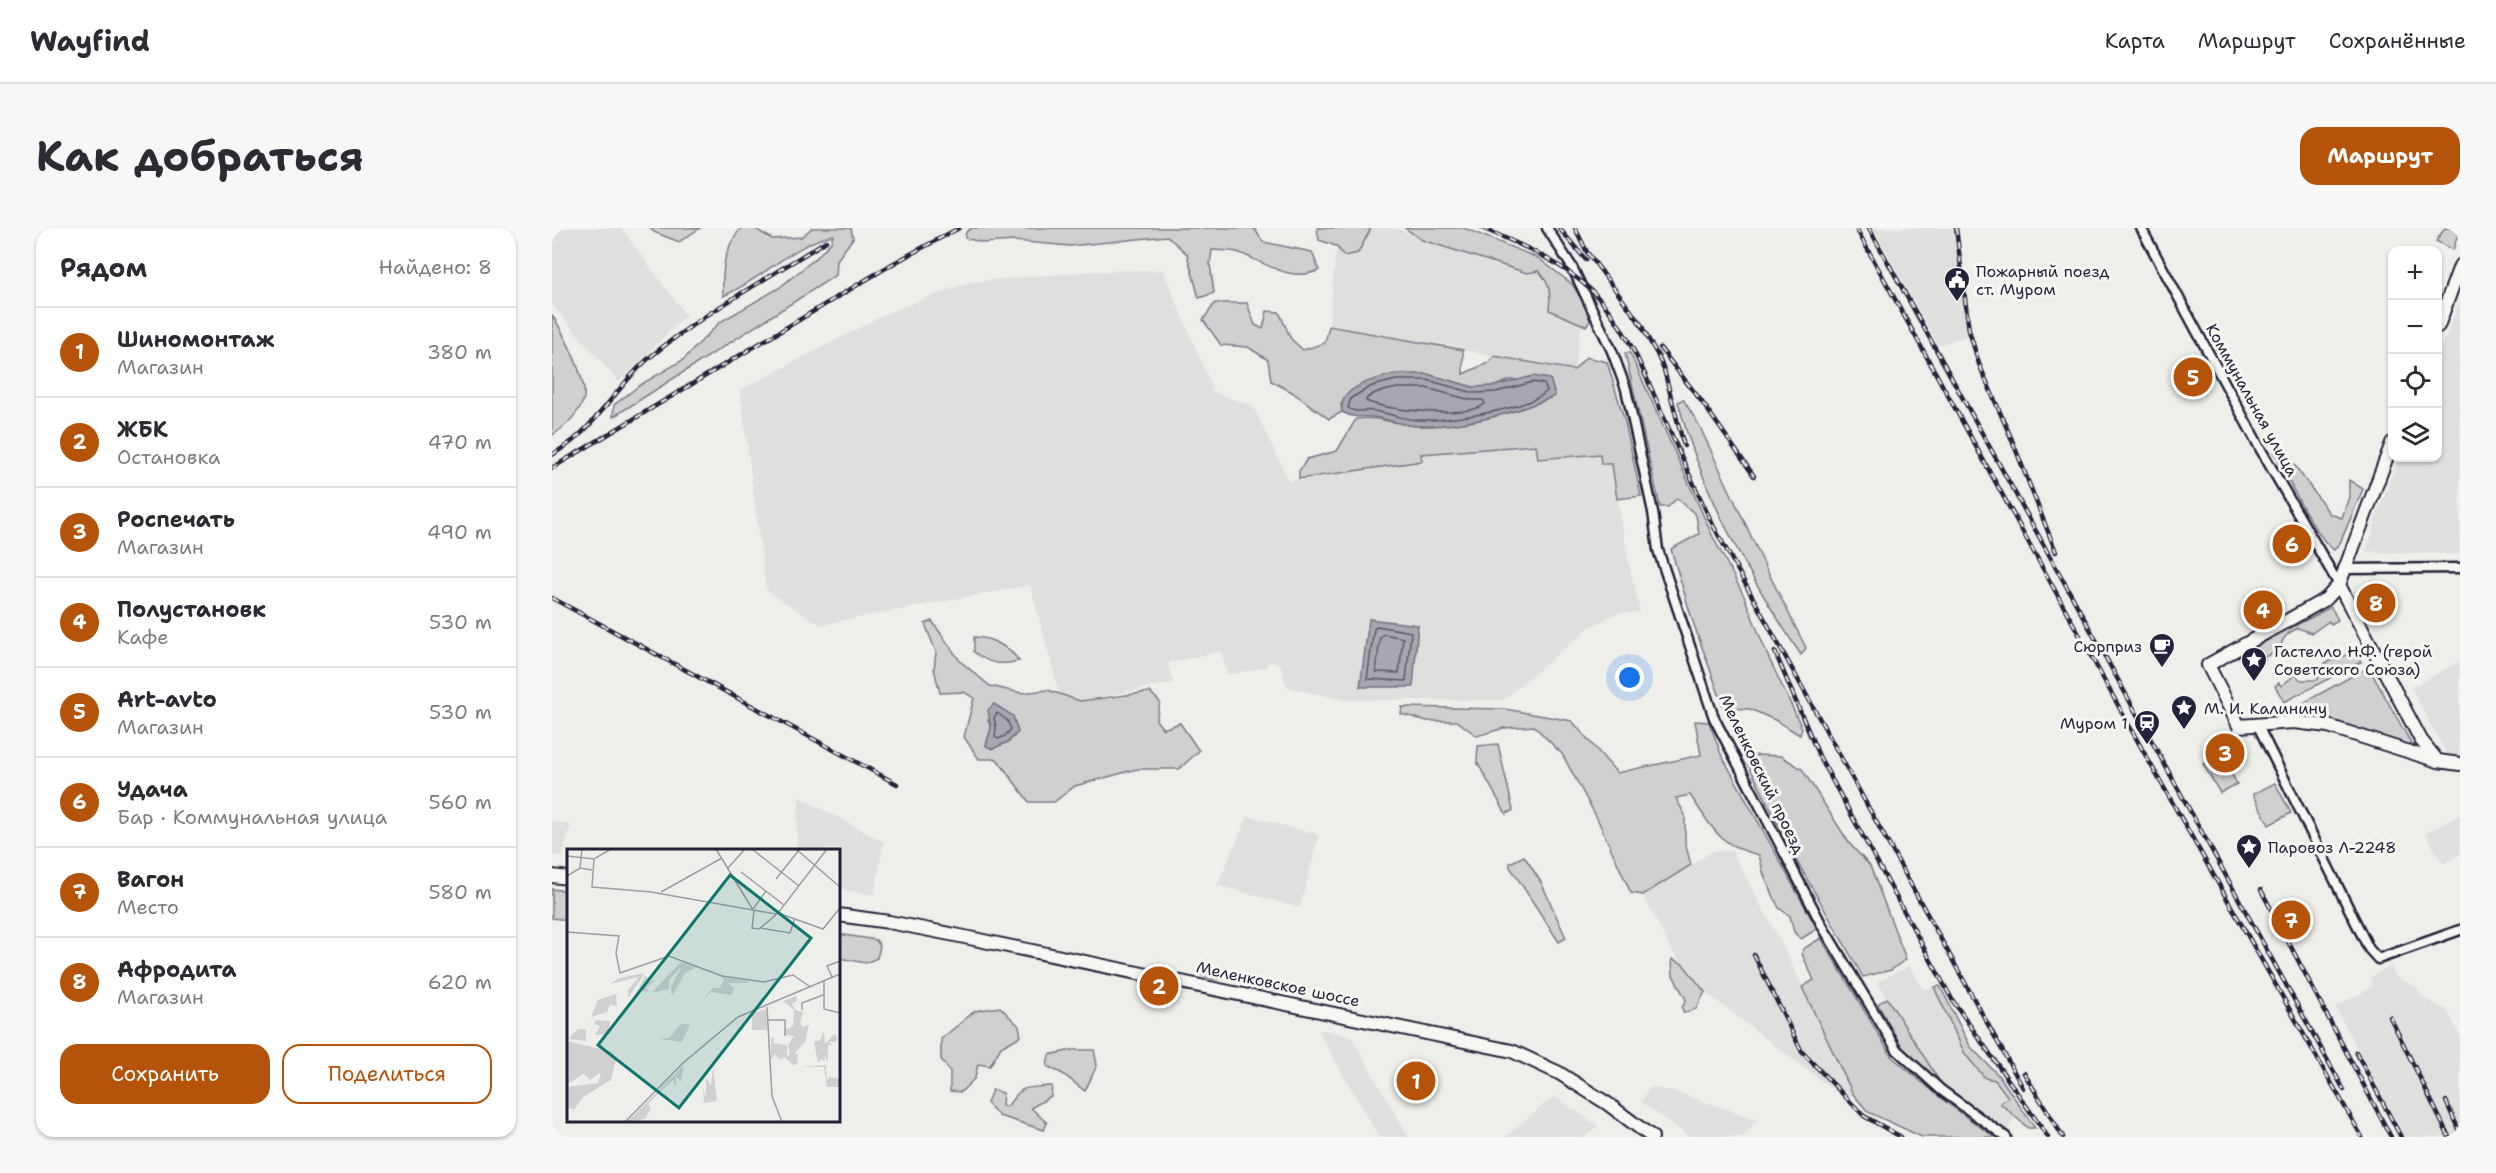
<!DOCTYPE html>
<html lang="ru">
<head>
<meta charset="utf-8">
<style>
  :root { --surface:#fff; --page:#f7f7f7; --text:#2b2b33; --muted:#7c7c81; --line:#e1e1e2; --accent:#b45309 }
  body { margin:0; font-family:"Shantell Sans",sans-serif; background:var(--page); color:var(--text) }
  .controls { position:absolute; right:18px; top:18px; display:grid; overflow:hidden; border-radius:12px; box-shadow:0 2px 4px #0004 }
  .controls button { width:54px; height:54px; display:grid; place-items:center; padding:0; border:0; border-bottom:2px solid var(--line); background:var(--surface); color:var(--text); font:30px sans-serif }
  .you { position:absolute; left:1078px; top:450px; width:21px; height:21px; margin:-15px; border:4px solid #fff; border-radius:50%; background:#1a73e8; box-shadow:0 0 0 9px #1a73e833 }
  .badge { display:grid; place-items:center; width:39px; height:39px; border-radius:50%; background:var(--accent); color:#fff; font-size:20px; font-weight:700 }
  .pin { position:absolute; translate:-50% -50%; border:3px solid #fff; box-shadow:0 2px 6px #0006 }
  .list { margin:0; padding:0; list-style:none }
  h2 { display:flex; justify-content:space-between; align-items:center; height:78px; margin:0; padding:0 24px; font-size:26px }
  h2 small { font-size:20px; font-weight:400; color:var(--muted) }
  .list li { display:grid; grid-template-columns:39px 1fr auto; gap:18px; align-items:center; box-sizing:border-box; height:90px; padding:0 24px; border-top:2px solid var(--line) }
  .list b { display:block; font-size:22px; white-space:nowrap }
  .list p { margin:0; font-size:20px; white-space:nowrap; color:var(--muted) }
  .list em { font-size:20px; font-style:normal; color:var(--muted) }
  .actions { display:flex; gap:12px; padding:18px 24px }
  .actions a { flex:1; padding:14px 0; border:2px solid var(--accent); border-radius:18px; text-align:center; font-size:21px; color:var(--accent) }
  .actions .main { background:var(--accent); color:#fff }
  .icon { flex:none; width:33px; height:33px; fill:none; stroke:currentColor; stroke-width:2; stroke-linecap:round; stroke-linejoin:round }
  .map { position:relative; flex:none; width:1908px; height:909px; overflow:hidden; border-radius:18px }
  header { display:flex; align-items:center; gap:36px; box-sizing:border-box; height:84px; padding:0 30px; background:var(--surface); border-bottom:2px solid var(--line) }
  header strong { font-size:28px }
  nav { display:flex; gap:33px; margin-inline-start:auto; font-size:21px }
  .intro { display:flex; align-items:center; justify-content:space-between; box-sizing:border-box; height:144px; padding:0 36px }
  h1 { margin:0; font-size:42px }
  .button { padding:15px 27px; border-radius:18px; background:var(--accent); color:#fff; font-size:21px; font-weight:700 }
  main { display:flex; gap:36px; padding:0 36px }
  aside { flex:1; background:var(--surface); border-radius:18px; box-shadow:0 2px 4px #0004 }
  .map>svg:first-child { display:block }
  .built { fill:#dfdfde }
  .green { fill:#d0d0d1; stroke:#797986; stroke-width:1.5; fill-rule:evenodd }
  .water { fill:#a7a7af; stroke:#727281; stroke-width:1.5 }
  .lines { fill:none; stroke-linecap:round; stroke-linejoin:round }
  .shore { stroke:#575769; stroke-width:1.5 }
  .street-casing { stroke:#22223b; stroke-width:13 }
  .secondary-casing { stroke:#22223b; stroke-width:16 }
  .street { stroke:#f6f6f2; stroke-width:8 }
  .secondary { stroke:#f6f6f2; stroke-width:12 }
  .rail-casing { stroke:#22223b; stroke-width:4.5 }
  .rail { stroke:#f6f6f2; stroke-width:2; stroke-dasharray:7; stroke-linecap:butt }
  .labels { text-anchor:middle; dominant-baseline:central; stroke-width:6; stroke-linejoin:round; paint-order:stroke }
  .poi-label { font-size:16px; fill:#22223b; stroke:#f6f6f2; text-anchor:start }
  .street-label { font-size:16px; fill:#22223b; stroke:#f6f6f2 }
  .inset-road { fill:none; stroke:#9c9ca5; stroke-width:1.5 }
  .view { fill:#0f766e; fill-opacity:0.15; stroke:#0f766e; stroke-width:3 }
  .inset-edge { fill:none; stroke:#22223b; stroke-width:3 }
</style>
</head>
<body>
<header>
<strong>Wayfind</strong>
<nav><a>Карта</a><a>Маршрут</a><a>Сохранённые</a></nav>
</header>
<div class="intro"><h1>Как добраться</h1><a class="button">Маршрут</a></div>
<main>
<aside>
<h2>Рядом<small>Найдено: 8</small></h2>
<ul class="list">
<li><span class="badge">1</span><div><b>Шиномонтаж</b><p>Магазин</p></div><em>380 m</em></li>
<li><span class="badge">2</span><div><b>ЖБК</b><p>Остановка</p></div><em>470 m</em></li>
<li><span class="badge">3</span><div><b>Роспечать</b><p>Магазин</p></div><em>490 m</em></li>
<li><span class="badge">4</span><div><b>Полустановк</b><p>Кафе</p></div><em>530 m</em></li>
<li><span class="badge">5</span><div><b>Art-avto</b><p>Магазин</p></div><em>530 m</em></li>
<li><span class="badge">6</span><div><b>Удача</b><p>Бар · Коммунальная улица</p></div><em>560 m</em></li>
<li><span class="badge">7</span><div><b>Вагон</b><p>Место</p></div><em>580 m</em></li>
<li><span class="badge">8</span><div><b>Афродита</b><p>Магазин</p></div><em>620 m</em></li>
</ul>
<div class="actions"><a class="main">Сохранить</a><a>Поделиться</a></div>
</aside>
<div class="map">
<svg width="1908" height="909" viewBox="0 0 1908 909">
  <rect width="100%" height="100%" fill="#eeeeeb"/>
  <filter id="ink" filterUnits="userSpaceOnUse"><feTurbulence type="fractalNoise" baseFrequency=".0167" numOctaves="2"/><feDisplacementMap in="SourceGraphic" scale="12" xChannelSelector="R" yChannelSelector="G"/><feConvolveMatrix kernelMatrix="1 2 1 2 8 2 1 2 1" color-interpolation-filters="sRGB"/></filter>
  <g filter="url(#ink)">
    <!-- built -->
    <g class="built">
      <polygon points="0,0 69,0 134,87 67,154 0,77"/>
      <polygon points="786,0 841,0 990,42 1032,80 1022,142 777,98"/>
      <polygon points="1321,0 1402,0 1418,107 1386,117"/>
      <polygon points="611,42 662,164 701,178 737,253 869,233 869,226 985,217 986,231 1048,226 1060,236 1076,331 1088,384 1063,386 1037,400 951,472 792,472 735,459 728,436 721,434 715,436 716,439 675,447 669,423 616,435 621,455 510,476 478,357 268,397 214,362 188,162 338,84 417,54 543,43"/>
      <polygon points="1908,73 1908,326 1814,324 1824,295 1822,294 1847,230 1886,230 1886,128"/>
      <polygon points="1906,434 1908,434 1907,528 1900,529 1893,523 1859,460"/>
      <polygon points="247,569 332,614 322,667 287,661 286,622 244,622"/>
      <polygon points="1908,587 1908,627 1891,636 1873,605"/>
      <polygon points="696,588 767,607 748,680 665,657"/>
      <polygon points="0,593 19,597 10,629 0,627"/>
      <polygon points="1161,623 1180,623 1232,720 1301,866 1293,871 1153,764 1120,723 1091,667"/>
      <polygon points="1357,738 1372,762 1382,759 1413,826 1443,852 1456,869 1448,876 1463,890 1454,904 1391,857 1325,754"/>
      <polygon points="1839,738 1845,750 1864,759 1870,769 1895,782 1908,808 1908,909 1853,909 1783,779 1813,763 1820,757 1818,749"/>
      <polygon points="765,801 799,808 857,909 827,909"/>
      <polygon points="1098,859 1121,863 1205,891 1192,909 1138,909 1089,874"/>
      <polygon points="1002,868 1046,898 1033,909 953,909"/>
    </g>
    <!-- green -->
    <g class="green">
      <polygon points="98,0 148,0 127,14 102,4"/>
      <path d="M189,0H202L220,11L249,9L260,0H299L301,10L285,32L284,47L61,189L62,177L88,157L131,132L168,94L227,60L265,29L279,14L281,7C241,16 209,52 171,68C170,41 171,22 189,0Z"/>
      <path d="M420,0H702L711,14L760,24L767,42C740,55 713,35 688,25C680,22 669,23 660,22L658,36L662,65L647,70L635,26L615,8L518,18L462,13L432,15L413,10L414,4Z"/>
      <polygon points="765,0 819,0 806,25 792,28 784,18 767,12"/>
      <path d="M853,0H912L986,30L1020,56L1032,75L1038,93L1034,98L997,82C999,65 998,56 987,43L975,45L870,12Z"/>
      <polygon points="1893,0 1908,0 1901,22 1884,13"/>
      <path d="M663,75H695L703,97L711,101L715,83L727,84L739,111L751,122L773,115L777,98L911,122V146L936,135L942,128L1022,142L1034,129L1055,134L1073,194L1089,268L1065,271L1060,236H1049L1048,226L986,231L984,217L869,226L870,233L747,251V243L755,231L785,223L804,191C827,187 846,198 868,198C916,198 960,186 1003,168L998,151L958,152L943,158L921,159L875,146L789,176L790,184L777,191L740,164L719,153L716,132L696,119L669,117L651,92Z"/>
      <path d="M0,87C10,102 35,151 32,169C30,182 12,201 0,207Z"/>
      <polygon points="1073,125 1078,125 1161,309 1192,368 1215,426 1250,500 1248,507 1223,492 1198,481 1172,480 1141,394 1119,321 1147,306 1144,287 1125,270 1116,279 1108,279"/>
      <path d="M1131,171L1147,197L1214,340L1254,420L1249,427C1197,349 1150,265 1126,174Z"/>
      <path d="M1730,220L1778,286L1790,290L1797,269V252L1811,261L1788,315L1782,322C1764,311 1733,245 1722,224Z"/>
      <path d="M1779,379L1786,392L1779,396L1777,393L1760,405L1746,400C1735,405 1729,411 1728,423L1712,429L1713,432L1709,434L1701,420Z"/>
      <path d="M380,393L408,433L438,458L469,465L496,462L528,473L598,464L608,474L604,492L611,501L628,495L647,523L627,541H585L523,558L502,574H477L445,531H427L412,509L422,470L412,464L388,465L382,441L384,424L373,396ZM436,492L466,504L456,514L440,521L434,517L439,500Z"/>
      <path d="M422,409C439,409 457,419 467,433C449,437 438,437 422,424Z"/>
      <polygon points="1802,421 1809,434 1732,474 1723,458 1727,455 1729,458 1743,447 1749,452 1765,452 1773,442 1773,435 1795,427 1794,424"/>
      <polygon points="1811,442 1819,444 1859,515 1856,517 1790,496 1733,485"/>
      <path d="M850,479L953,481L1020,493L1065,545L1149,527L1143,493L1157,494L1169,526L1265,701L1249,711L1242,704L1238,688L1227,680L1212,647L1207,627C1165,617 1161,600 1138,567L1124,570L1133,587V614L1139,637L1091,667L1079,665L1044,588L1010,526L982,498L952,500L925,508L905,493H875L849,486Z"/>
      <polygon points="946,516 961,582 954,586 925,534 926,518"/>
      <polygon points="1669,526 1685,556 1668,565 1651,536"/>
      <polygon points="1204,527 1229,528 1250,541 1297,615 1318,638 1354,731 1339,742 1311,749 1242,628 1196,536"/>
      <polygon points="1723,555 1739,585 1717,597 1701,566"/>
      <polygon points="972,628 989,654 1014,710 1007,714 958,639 958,635"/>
      <polygon points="0,661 16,663 16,692 0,690"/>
      <polygon points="286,706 324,712 328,718 325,730 314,735 287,730"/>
      <polygon points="1269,710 1340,829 1395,875 1442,909 1370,909 1316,884 1301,866 1250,759 1262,752 1250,726 1251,721"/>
      <polygon points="1120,731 1131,736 1153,764 1144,781 1132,785 1130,780 1134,772 1121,747"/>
      <path d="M649,737L671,744L673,747L671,751C661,752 652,750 645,744L646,739Z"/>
      <polygon points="1388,758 1418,818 1448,849 1483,900 1476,900 1448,875 1456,869 1443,852 1433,850 1413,826 1382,759"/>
      <path d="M1335,770L1390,857C1359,840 1342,807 1326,776Z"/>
      <polygon points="448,779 467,798 469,808 449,819 438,838 426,836 423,850 409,864 398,863 398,844 389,831 389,811 423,783"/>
      <polygon points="520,822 542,822 545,837 533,863 511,846 495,838 497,827"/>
      <path d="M500,858L499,868L479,880L495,895L492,902L447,888L435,875L440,862L451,865L450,878L455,879C470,856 473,860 500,858Z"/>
    </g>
    <!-- water -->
    <g class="water">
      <path d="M843,146H875L921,159L943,158L981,148L998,151L1003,168C960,186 915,199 867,198C852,198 836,191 821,189C807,187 806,192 790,184C786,158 824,151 843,146Z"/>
      <polygon points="817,391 866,397 861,459 808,459"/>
      <polygon points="442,476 461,488 466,504 456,514 440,521 434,518 439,500 436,482"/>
    </g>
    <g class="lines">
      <!-- shore -->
      <g class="shore">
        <path d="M844,152H875L922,165L944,164L981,154L992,156L995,163C976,182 895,193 867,192C852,192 837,185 822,183C812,181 805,186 796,180L799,170L820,158Z"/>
        <path d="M845,160H874L919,172H931L933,176C915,190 835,183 814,173L815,170L823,165Z"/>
        <polygon points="825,398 859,404 854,453 815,451 822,401"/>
        <polygon points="832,406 851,410 847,445 824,444 828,409"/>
        <polygon points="445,485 455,492 459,501 453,508 446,511 443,509 444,500 442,490"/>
      </g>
      <defs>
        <g id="street">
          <polyline points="995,0 1020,39 1060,123 1074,161 1101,284 1106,322 1162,490 1272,701 1345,822 1389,862 1454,909"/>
          <polyline points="1589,0 1709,222 1787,357"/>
          <polyline points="1791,341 1908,340"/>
          <polyline points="1706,498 1817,721 1826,731 1908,702"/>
        </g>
        <g id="secondary">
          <polyline points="1886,98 1908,38"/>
          <polyline points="1840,215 1787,357 1774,371 1656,437 1687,498 1742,494 1776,498 1886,533 1908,536"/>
          <polyline points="1787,357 1869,512 1884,531"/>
          <polyline points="0,648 16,650"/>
          <polyline points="286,687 337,694 403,707 960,823 1007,845 1056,876 1100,909"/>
        </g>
      </defs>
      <!-- street casing -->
      <use href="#street" class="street-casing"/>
      <!-- secondary casing -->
      <use href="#secondary" class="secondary-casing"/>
      <!-- street -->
      <use href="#street" class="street"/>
      <!-- secondary -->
      <use href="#secondary" class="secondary"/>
      <defs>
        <g id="rail">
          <path d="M930,0C970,17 1008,33 1040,63C1074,97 1091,142 1110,185C1127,224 1144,262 1163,301L1471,860"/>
          <polyline points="1007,0 1034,32"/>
          <polyline points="1023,0 1035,24 1091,99"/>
          <polyline points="1304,0 1590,521 1810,909"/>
          <polyline points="1317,0 1792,862"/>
          <polyline points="1404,0 1417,102 1427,136 1460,212 1504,324"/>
          <polyline points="1086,92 1106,128 1112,142 1132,218"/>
          <polyline points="1108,120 1150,174 1202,248"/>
          <path d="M0,227C7,222 16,217 23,211C51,187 69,154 97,130C151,85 215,51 274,13"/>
          <polyline points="0,240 342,35 407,0"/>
          <polyline points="0,370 345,556"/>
          <polyline points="1223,424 1267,528 1401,773 1496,909"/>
          <polyline points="1709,662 1839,909"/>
          <polyline points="1202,727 1250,824 1312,888 1349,909"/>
          <polyline points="1838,789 1897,909"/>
          <polyline points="1804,824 1849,909"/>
          <polyline points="1472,845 1511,909"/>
          <polyline points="1894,873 1908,905"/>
        </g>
      </defs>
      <!-- rail casing -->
      <use href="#rail" class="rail-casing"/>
      <!-- rail -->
      <use href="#rail" class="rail"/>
    </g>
  </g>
  <!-- icons -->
  <defs>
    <symbol id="civic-pin" viewBox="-11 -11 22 30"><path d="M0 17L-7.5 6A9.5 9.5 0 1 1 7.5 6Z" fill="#22223b" stroke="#f6f6f2"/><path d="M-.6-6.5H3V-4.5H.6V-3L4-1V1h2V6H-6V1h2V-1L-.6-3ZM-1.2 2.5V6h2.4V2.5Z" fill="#fff"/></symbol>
    <symbol id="cafe-pin" viewBox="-11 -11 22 30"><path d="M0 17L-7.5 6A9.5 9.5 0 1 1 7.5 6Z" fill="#22223b" stroke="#f6f6f2"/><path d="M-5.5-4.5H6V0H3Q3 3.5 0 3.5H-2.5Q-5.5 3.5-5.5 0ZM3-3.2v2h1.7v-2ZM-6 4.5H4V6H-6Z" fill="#fff"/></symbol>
    <symbol id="sight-pin" viewBox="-11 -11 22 30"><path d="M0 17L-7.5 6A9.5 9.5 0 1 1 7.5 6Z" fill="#22223b" stroke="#f6f6f2"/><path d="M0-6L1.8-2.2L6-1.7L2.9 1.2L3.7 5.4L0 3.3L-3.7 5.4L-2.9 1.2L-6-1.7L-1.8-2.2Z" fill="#fff"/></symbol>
    <symbol id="station-pin" viewBox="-11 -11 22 30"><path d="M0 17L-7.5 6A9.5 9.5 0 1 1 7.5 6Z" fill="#22223b" stroke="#f6f6f2"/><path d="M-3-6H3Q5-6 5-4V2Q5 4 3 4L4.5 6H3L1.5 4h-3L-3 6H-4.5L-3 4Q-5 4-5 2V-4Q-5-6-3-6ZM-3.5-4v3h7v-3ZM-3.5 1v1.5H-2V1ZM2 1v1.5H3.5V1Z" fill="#fff"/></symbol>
  </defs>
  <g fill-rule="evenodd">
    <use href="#civic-pin" x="1390" y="37" width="30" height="40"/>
    <use href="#cafe-pin" x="1595" y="403" width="30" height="40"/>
    <use href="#sight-pin" x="1687" y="417" width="30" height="40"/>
    <use href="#sight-pin" x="1617" y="465" width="30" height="40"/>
    <use href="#station-pin" x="1580" y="480" width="30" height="40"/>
    <use href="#sight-pin" x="1682" y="604" width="30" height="40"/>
  </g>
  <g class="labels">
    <!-- poi labels -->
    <g class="poi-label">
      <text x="1424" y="43">Пожарный поезд<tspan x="1424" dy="18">ст. Муром</tspan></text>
      <text x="1590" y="418" text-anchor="end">Сюрприз</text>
      <text x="1722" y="423">Гастелло Н.Ф. (герой<tspan x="1722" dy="18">Советского Союза)</tspan></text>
      <text x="1652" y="480">М. И. Калинину</text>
      <text x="1576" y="495" text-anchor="end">Муром 1</text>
      <text x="1716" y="619">Паровоз Л-2248</text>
    </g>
    <!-- street labels -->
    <g class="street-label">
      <text transform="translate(1700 172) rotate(61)">Коммунальная улица</text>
      <text transform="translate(1210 546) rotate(64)">Меленковский проезд</text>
      <text transform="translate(726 756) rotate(12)">Меленковское шоссе</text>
    </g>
  </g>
  <!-- overview -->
  <g transform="translate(15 621)">
    <rect width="273" height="273" fill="#eeeeeb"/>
    <path d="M114,113L130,118L118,124L105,147L104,138L114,118L102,131V140L84,144ZM78,124L61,149V141L72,128L43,135L52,129ZM78,127L83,130L80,133L88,131L79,139L82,143L74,142L61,160ZM154,128L181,132V134H160L167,139L165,146L144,143L133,154L146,139H153L157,131ZM49,145L50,157L43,156L40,163L24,168L31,151ZM229,147L230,152L225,155L228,161L236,163L233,174L236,178L242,175L238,193L228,204L231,206L230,215L226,216L217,208L214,211V205L213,211L208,205L204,211V189L207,188L206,194L220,196V208L223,205L221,196L227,187L219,186V180L226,177L227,161L216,152ZM199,160L200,181H185V164ZM29,171L43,172L41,185L28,186L33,177L27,175ZM114,175H123L115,193L92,190L102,189ZM11,180H19V192L1,190ZM257,182L258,195L267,185L270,189L269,193H261L266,196H261V213L258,207L257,213L255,210L251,214L247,193L253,191ZM0,192L45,203L49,210L44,231L16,248L2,268L7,260L0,259V238L31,234L34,223L23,231L17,225L0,235ZM117,216L114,233L109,227V238L106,231L94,242L81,255L84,260L78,270L60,273ZM259,216L260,231L262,228L273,230V238H260L257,218H234ZM146,217L150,252L137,254L136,238L139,249V229L144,237Z" fill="#d0d0d1"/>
    <path class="inset-road" d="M149,0L186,61M185,0L232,37M229,0L273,38M0,7L27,10L44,0M27,10L25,38L84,43L209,65M13,19L15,0M161,19L178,0M174,23L217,56M0,27L13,19L25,21M209,30L232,1M94,43L155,9M186,60L199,42M187,62L185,79L192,80L211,64L260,0M211,64L256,80L273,59M194,79L223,84L228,69M0,83L52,87L49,104L53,124L102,107L155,127L197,133L226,126L242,137M265,128L260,117L273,112M257,131V160L273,164M200,158L205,247L215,273M235,161V154L256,146M201,171H218V187M58,273L116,214L171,168L273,125"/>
    <path class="view" d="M163,26L244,89L112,259L31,196Z"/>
    <rect width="273" height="273" class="inset-edge"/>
  </g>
</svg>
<div class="controls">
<button>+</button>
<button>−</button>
<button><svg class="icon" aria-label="locate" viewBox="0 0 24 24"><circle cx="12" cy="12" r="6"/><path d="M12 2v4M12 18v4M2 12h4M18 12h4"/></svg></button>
<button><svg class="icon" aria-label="layers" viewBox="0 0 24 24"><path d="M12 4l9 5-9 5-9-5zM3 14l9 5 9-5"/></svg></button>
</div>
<div class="you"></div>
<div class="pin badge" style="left:864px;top:853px">1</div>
<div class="pin badge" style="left:607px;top:758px">2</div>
<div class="pin badge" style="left:1673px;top:525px">3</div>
<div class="pin badge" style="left:1711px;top:382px">4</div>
<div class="pin badge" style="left:1641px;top:149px">5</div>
<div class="pin badge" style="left:1740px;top:316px">6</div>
<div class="pin badge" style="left:1739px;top:692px">7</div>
<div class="pin badge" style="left:1824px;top:375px">8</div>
</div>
</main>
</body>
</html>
